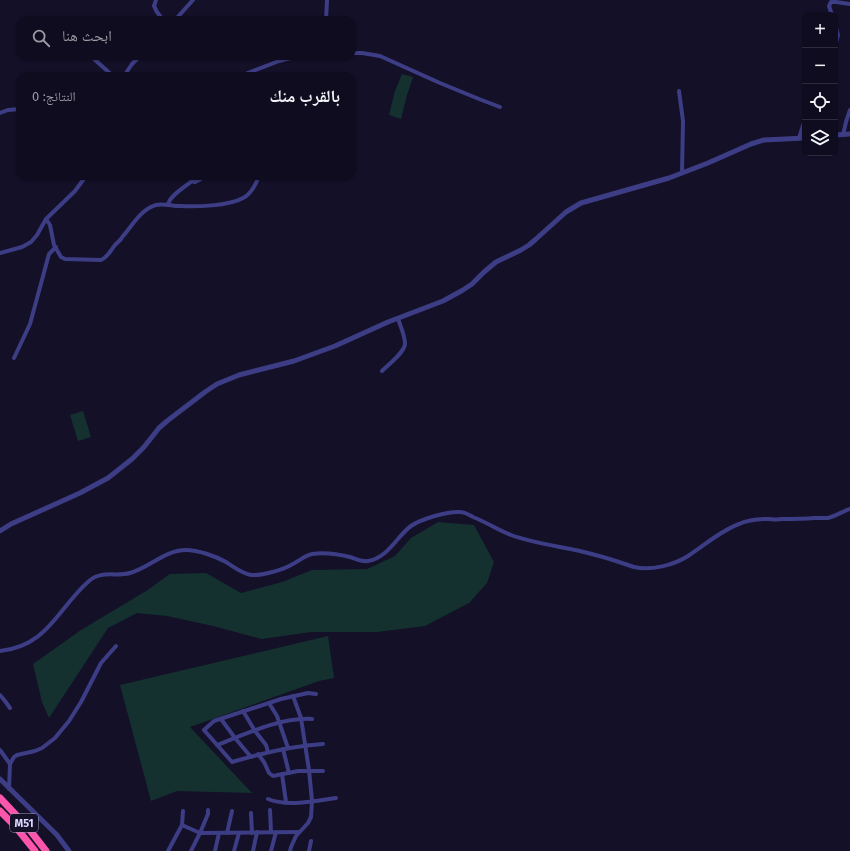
<!DOCTYPE html>
<html lang="ar">
<head>
<meta charset="utf-8">
<style>
  :root { --surface:#0e0c1e; --page:#1c1a2b; --text:#f1f3f6; --muted:#9b9ba4; --line:#2e2c3c }
  body { margin:0; font-family:"Fira Sans","Noto Naskh Arabic",sans-serif; background:var(--page); color:var(--text); direction:rtl }
  .controls { position:absolute; right:12px; top:12px; display:grid; overflow:hidden; border-radius:8px; box-shadow:0 1px 3px #0004 }
  .controls button { width:36px; height:36px; display:grid; place-items:center; padding:0; border:0; border-bottom:1px solid var(--line); background:var(--surface); color:var(--text); font:20px sans-serif }
  .list { margin:0; padding:0; list-style:none }
  h2 { display:flex; justify-content:space-between; align-items:center; height:52px; margin:0; padding:0 16px; font-size:17px }
  h2 small { font-size:13px; font-weight:400; color:var(--muted) }
  .icon { flex:none; width:22px; height:22px; fill:none; stroke:currentColor; stroke-width:2; stroke-linecap:round; stroke-linejoin:round }
  .map { position:relative; flex:none; width:850px; height:851px; overflow:hidden; direction:ltr }
  .search { position:absolute; background:var(--surface); box-shadow:0 1px 3px #0004; left:16px; top:16px; width:340px; height:44px; display:flex; align-items:center; gap:10px; box-sizing:border-box; padding:0 14px; border-radius:12px; color:var(--muted); font-size:15px }
  .panel { position:absolute; background:var(--surface); box-shadow:0 1px 3px #0004; left:16px; top:72px; width:340px; height:108px; border-radius:12px; direction:rtl }
  .map>svg:first-child { display:block }
  .green { fill:#14312f }
  .lines { fill:none; stroke-linecap:round; stroke-linejoin:round }
  .minor { stroke:#3d3d85; stroke-width:4 }
  .tertiary { stroke:#3d3d85; stroke-width:5 }
  .motorway { stroke:#fb56ac; stroke-width:7 }
  .labels { text-anchor:middle; dominant-baseline:central; stroke-width:3; stroke-linejoin:round; paint-order:stroke }
  .shield { fill:#131028; stroke:#9f9cbe; stroke-width:1 }
  .shield-label { font-size:11px; font-weight:bold; fill:#dbd8fe }
</style>
</head>
<body>
<div class="map">
<svg width="850" height="851" viewBox="0 0 850 851">
  <rect width="100%" height="100%" fill="#131028"/>
  <!-- green -->
  <g class="green">
    <polygon points="402,74 413,77 407,95 401,119 389,115 395,91"/>
    <polygon points="83,411 91,437 78,441 70,415"/>
    <polygon points="438,522 474,525 494,562 487,583 469,603 425,626 377,632 311,632 262,639 213,626 167,616 137,613 108,628 49,718 42,702 33,664 81,630 146,591 170,574 206,573 241,593 282,582 312,570 367,569 395,556 411,538"/>
    <polygon points="328,636 334,678 319,681 190,727 252,793 177,791 151,801 120,685"/>
  </g>
  <g class="lines">
    <!-- minor -->
    <g class="minor">
      <polyline points="156,0 154,6 157,12 163,20"/>
      <polyline points="832,15 829,6 831,2 836,2 850,4"/>
      <polyline points="175,20 193,0"/>
      <polyline points="326,20 327,0"/>
      <polyline points="835,24 838,35 835,47"/>
      <polyline points="352,53 362,53 380,56 440,83 479,99 500,107"/>
      <polyline points="94,59 113,76"/>
      <polyline points="124,76 132,64 140,56"/>
      <polyline points="240,76 279,61 298,56"/>
      <polyline points="679,91 683,121 682,173"/>
      <polyline points="0,113 8,110 20,109"/>
      <polyline points="843,135 846,122 850,110"/>
      <polyline points="799,138 805,119"/>
      <polyline points="192,181 195,182 201,179"/>
      <path d="M168,205C169,196 185,187 192,181L190,177L191,176"/>
      <path d="M46,219L50,225L54,245L61,257L65,259L101,260C108,257 110,251 115,245C118,242 121,240 123,236C132,226 141,209 156,205C163,203 172,206 180,206C196,207 229,206 243,198C251,194 256,184 259,176"/>
      <polyline points="0,253 22,247 31,242 37,235 46,219 75,191 86,176"/>
      <polyline points="14,358 30,324 49,254 56,247"/>
      <path d="M382,371C389,364 404,353 405,344C405,335 400,326 398,318"/>
      <path d="M0,651C48,646 57,609 89,581C101,570 116,577 130,573C149,568 165,550 186,550C198,550 215,556 226,562C234,567 241,573 251,575C261,576 282,570 291,565C299,561 304,556 312,554C325,552 338,554 350,557C356,559 361,562 368,561C388,558 397,536 411,526C421,519 448,511 460,512C465,512 469,515 473,517C486,522 498,530 511,535C533,543 557,546 580,551C592,554 604,557 616,561C622,563 628,565 634,567C651,571 674,565 688,556C705,545 720,531 739,524C748,520 758,519 767,519C772,519 777,520 781,519C792,519 803,519 814,518C819,518 824,518 828,518C836,516 843,511 850,509"/>
      <path d="M316,694L308,693L281,699L214,721L204,730L232,762C262,753 292,746 323,744"/>
      <polyline points="0,695 5,701 10,708"/>
      <polyline points="269,703 277,716 288,748"/>
      <polyline points="243,711 255,731 266,745 268,752"/>
      <polyline points="221,719 235,738 251,757"/>
      <path d="M217,745C245,734 282,717 312,719"/>
      <polyline points="283,749 289,773"/>
      <polyline points="0,750 10,764"/>
      <polyline points="258,754 264,762 269,773 273,776 298,771 323,771"/>
      <polyline points="282,774 286,802"/>
      <polyline points="9,789 10,764 14,757 17,755 35,751 42,748 55,738 69,721 81,702 101,663 116,646"/>
      <path d="M268,799C287,807 315,801 336,798"/>
      <polyline points="208,810 208,814 200,833 299,832"/>
      <polyline points="270,810 271,832"/>
      <polyline points="251,813 252,833"/>
      <polyline points="182,825 200,833 191,851"/>
      <polyline points="227,833 232,811"/>
      <polyline points="168,851 182,825 183,811"/>
      <polyline points="215,851 219,833"/>
      <polyline points="234,851 239,833"/>
      <polyline points="253,851 257,832"/>
      <polyline points="271,851 276,832"/>
      <polyline points="290,851 291,847 296,836 308,823 311,817 312,801 309,770 301,718 293,696"/>
      <polyline points="309,851 311,841"/>
    </g>
    <!-- tertiary -->
    <g class="tertiary">
      <polyline points="835,135 850,134"/>
      <polyline points="0,531 11,524 80,493 108,478 132,459 144,447 159,428 167,421 205,392 217,384 239,375 294,361 335,346 388,322 443,301 463,290 472,284 484,272 496,262 521,250 529,245 536,239 566,212 581,203 669,178 708,163 751,144 764,140 805,138"/>
      <polyline points="0,779 57,835 69,851"/>
    </g>
    <!-- motorway -->
    <g class="motorway">
      <polyline points="0,798 29,829 46,851"/>
      <polyline points="0,811 15,826 35,851"/>
    </g>
  </g>
  <g class="labels">
    <!-- shield labels -->
    <rect class="shield" x="10" y="814" width="28" height="18" rx="3"/>
    <g class="shield-label">
      <text x="24" y="823">M51</text>
    </g>
  </g>
</svg>
<div class="controls">
<button>+</button>
<button>−</button>
<button><svg class="icon" aria-label="locate" viewBox="0 0 24 24"><circle cx="12" cy="12" r="6"/><path d="M12 2v4M12 18v4M2 12h4M18 12h4"/></svg></button>
<button><svg class="icon" aria-label="layers" viewBox="0 0 24 24"><path d="M12 4l9 5-9 5-9-5zM3 14l9 5 9-5"/></svg></button>
</div>
<div class="search"><svg class="icon" aria-label="search" viewBox="0 0 24 24"><circle cx="10" cy="10" r="6"/><path d="M15 15l6 6"/></svg>ابحث هنا</div>
<section class="panel">
<h2>بالقرب منك<small>النتائج: 0</small></h2>
<ul class="list">
</ul>
</section>
</div>
</body>
</html>
